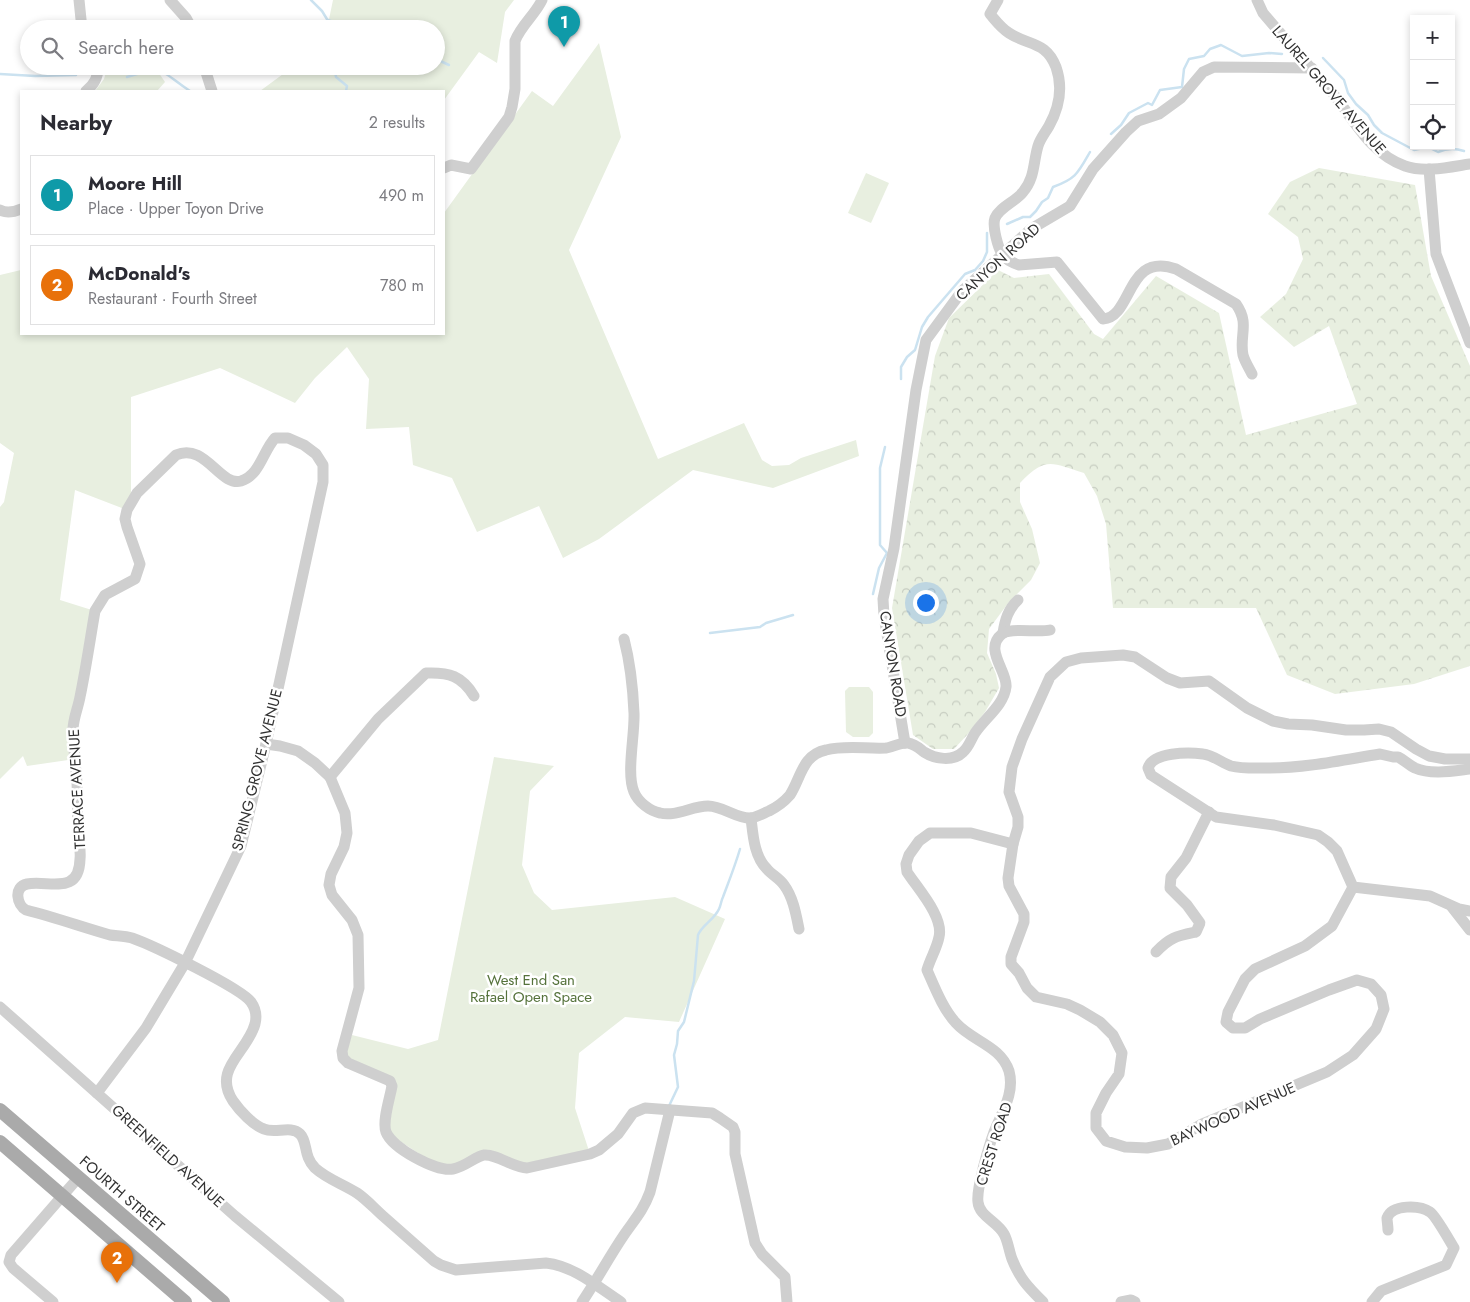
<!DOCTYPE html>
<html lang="en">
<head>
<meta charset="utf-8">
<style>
  :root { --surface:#fff; --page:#f7f7f7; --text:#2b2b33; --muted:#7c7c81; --line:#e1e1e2; --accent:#f32a3b }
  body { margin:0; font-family:Jost,sans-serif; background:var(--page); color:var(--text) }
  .controls { position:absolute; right:15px; top:15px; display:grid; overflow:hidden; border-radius:0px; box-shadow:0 2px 8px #0003 }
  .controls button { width:45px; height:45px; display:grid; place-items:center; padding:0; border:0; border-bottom:1px solid var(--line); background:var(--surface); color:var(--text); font:25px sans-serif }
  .you { position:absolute; left:925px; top:602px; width:18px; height:18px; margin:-12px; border:4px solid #fff; border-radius:50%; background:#1a73e8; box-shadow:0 0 0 8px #1a73e833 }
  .badge { display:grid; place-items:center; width:32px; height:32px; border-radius:50%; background:var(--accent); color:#fff; font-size:16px; font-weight:700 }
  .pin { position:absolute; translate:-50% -41px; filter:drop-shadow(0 1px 2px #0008) }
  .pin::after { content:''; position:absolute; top:26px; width:18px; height:15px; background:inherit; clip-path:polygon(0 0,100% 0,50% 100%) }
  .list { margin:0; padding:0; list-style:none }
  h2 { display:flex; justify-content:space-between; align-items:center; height:65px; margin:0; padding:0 20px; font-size:21px }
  h2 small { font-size:16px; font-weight:400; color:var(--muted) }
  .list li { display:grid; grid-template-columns:32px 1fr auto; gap:15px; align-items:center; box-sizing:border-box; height:80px; margin:0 10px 10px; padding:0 10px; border:1px solid var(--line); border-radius:0px }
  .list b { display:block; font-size:19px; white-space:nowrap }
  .list p { margin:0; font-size:16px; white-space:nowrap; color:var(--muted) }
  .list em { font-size:16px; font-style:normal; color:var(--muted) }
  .icon { flex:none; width:28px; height:28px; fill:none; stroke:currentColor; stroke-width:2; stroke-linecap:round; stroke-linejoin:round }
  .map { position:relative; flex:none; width:1470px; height:1302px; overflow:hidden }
  .search { position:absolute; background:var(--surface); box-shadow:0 2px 8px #0003; left:20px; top:20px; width:425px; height:55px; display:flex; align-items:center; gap:12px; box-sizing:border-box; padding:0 18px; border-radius:28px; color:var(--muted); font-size:19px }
  .panel { position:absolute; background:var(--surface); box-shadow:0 2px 8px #0003; left:20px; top:90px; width:425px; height:245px; border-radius:0px }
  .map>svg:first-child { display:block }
  .green { fill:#e8efe0 }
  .forest { fill:url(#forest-crowns) }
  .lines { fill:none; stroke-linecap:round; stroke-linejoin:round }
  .stream { stroke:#cbe2f0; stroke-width:2.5 }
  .minor { stroke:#cfcfcf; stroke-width:11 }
  .major { stroke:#aaa; stroke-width:14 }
  .labels { text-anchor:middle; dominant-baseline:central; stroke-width:5; stroke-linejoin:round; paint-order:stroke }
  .street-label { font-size:15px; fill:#323232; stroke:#fff }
  .park-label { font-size:15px; fill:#55723b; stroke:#fff }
</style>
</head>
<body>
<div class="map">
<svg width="1470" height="1302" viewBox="0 0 1470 1302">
  <defs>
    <pattern id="forest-crowns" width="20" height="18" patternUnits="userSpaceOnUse" patternTransform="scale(1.25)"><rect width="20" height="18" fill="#e8efe0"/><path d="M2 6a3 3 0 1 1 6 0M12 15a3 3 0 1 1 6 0" fill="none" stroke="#c7cdc1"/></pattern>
  </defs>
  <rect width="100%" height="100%" fill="#fff"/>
  <!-- green -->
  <g class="green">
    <polygon points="333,0 514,0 505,12 497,63 479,52 444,100 444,91 260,91 294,66 436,66 436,29 327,29"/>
    <polygon points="599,43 621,137 569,250 658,459 744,423 762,460 772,466 789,465 801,458 856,440 859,456 773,488 693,470 599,539 563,558 539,506 477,532 452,478 413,465 409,427 366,429 369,379 347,347 315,378 295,403 220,368 131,397 131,501 127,510 75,490 60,600 95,611 81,692 75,759 27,766 23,756 0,779 0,507 4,502 14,453 0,443 0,275 21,270 21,334 444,334 444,213 532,91 553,106"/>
    <polygon points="108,66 154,66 165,82 157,91 95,91 104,79"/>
    <polygon points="866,173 889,183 871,223 848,213"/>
    <polygon points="849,687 869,687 873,692 873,733 869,737 853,737 846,732 845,691"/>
    <polygon points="494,757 554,766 530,791 522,865 534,893 552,910 675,897 725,919 679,1022 625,1017 579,1053 575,1108 590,1154 518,1167 488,1155 441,1168 386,1132 392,1086 343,1058 352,1035 408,1049 438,1040"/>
  </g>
  <!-- forest -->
  <path class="forest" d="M1319,168L1415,185L1431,276L1470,366V666L1414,684L1335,694L1287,675L1256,608H1113L1106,524L1097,496L1084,473C1051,463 1046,456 1020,483V502L1032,529L1040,563L1031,580L1009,602L989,629L987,653L996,674L999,688L985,712L967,735L954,749H933L913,735L892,608L935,356L949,318L998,270L1014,278L1049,274L1094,334L1103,339L1156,276L1219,313L1246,435L1357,404L1329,326L1294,347L1260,317L1286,294L1303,259L1298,237L1268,214L1290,182Z"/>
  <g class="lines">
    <!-- stream -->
    <g class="stream">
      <polyline points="311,0 322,11 333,29"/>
      <polyline points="328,20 352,29"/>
      <polyline points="373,29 380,29"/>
      <path d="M1323,58L1344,80L1348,93L1356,104L1368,115L1374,125L1382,133L1414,150L1428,147L1438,152C1447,148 1455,148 1464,151"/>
      <polyline points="436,59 449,65"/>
      <polyline points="334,66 336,77 347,86 346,91"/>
      <polyline points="0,74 35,76 76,75"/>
      <path d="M127,77C166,64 159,71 190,91"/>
      <polyline points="1111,134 1121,125 1129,113 1148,103 1152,105 1160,90 1182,87 1184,69 1189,59 1204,56 1210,49 1221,45 1242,56 1269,53 1282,54"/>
      <path d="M1007,224L1023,217H1030L1036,211L1042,202L1048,198L1053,187C1076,179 1078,173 1090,152"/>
      <polyline points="901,379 901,367 907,357 915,350 922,327 928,317 965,274 975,270 983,261 987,252 987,233"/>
      <polyline points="873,594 879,568 887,553 880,545 880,468 885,447"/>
      <polyline points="710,633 760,627 766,623 793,615"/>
      <path d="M669,1106L678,1087L674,1055L677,1044L678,1031L684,1022L694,981L698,935C702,925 714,920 719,909C721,905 721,901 723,897C729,881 735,866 740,849"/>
    </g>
    <!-- minor -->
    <g class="minor">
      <polyline points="79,0 82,29"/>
      <polyline points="170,0 186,18 192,29"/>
      <path d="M998,0L990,14C996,21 1001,28 1009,33C1029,46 1046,41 1056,67C1063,87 1059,108 1049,126C1045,133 1040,139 1038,146C1033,163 1035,178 1023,192C1015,202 1000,207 995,218C992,226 998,249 1003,255C1006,260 1013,263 1019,265L1057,262L1103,319C1133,317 1126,251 1176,269L1236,304C1250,324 1239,335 1243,355C1245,362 1249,368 1252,374"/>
      <path d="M1257,0L1263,13C1285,39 1308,65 1331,91C1353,118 1370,154 1405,166C1425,173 1450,167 1470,164"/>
      <polyline points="204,66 212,91"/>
      <path d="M86,91C95,84 97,78 99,66"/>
      <path d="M444,168L451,165L471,169L509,117L512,107L515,89V41C521,25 535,15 542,0"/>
      <polyline points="1429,169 1436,254 1470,343"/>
      <path d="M0,210C7,214 14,212 21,209"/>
      <path d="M1003,633C1005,620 1008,609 1018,600"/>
      <path d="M624,639C630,662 633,689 634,713C635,734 626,774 634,792C638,802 650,811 660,813C676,817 692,806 708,806C723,806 737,819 751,818C757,817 764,813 769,811C777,807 784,802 790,795C801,778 802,755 826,750C845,745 866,749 886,748C893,747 901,742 908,743C915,744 919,748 924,752C935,759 953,762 963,752C969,747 971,739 975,733C985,718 1004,705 1006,687C1008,672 983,649 1002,634C1010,627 1037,633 1050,630"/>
      <polyline points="905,743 884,616 883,599 894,548 916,390 926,340 962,291 1031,229 1070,206 1093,169 1126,132 1138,121 1159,114 1181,98 1203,72 1214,67 1312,68"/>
      <path d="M266,744L280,746L298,751L315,763L330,777L345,813L347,833L344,847L331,874L329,885L332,895L352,920L358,935L359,988L342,1051L343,1058L348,1063L390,1081L392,1086C390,1098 382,1121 386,1132C392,1148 436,1172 453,1169C465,1167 476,1156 484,1155C497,1154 512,1167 527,1168L590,1154L599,1150L618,1134L633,1113L645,1108L712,1113L720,1118L733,1127L735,1132V1154L755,1243L762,1254L785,1277L787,1302"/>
      <path d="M1470,769C1453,771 1431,775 1415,768C1409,765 1404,760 1398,757H1393L1380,754C1343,760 1306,768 1269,768C1257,768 1243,769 1231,766C1222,763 1213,755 1203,754C1188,752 1153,752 1148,768L1151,775L1216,817L1274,825L1318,835L1328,842L1337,851L1353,887L1430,896L1459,909L1470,911"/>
      <path d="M330,777L378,719L426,673C449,672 462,676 474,696"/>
      <path d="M751,818C753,835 754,856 767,869C772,875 779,878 784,885C793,897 796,914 799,929"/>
      <path d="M1013,844L971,833H930L919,841L909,855L906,864L907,872C918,889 944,917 939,937C937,948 930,959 927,970C935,988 943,1009 956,1023C972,1041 1001,1046 1009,1071C1015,1093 1002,1112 994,1132C989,1146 976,1189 978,1202C979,1216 998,1222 1004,1234C1008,1241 1009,1251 1012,1259C1020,1279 1028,1287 1043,1302"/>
      <polyline points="1353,887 1332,926 1305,946 1255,969 1245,979 1228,1012 1226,1022 1233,1028 1245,1028 1260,1019 1329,990 1357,980 1371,984 1381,995 1384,1009 1376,1029 1353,1055 1327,1072 1202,1124 1168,1144 1147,1148 1125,1147 1106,1141 1096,1128 1096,1113 1106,1093 1119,1074 1122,1053 1113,1035 1100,1022 1080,1010 1067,1004 1036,997 1027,988 1019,973 1011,964 1011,957 1024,922 1024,914 1009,886 1008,878 1013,844 1018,827 1018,817 1009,792 1012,767 1022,739 1050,677 1066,662 1081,658 1123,655 1135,657 1167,678 1180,683 1209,681 1247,708 1273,721 1288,724 1312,725 1346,730 1364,730 1379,729 1391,732 1416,749 1429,756 1445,759 1470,759"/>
      <polyline points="1452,907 1470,930"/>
      <path d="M1156,952C1170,937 1177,936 1196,932L1200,923L1187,905L1170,888L1171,877L1186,858L1209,812"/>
      <polyline points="0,1007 235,1216 339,1302"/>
      <path d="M97,1093L146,1028L185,963L241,846L266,744L323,482V465L316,454L304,445L288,438H275C263,451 260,475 241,481C220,487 205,442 176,455L137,493L127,510L125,519L127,527L140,564L135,579L105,595L95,611C90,640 86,668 80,697C78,708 73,719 73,730C73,748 76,766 77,783C78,800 77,817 78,833C79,842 81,850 80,859C79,896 49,880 27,884C13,887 17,905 26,910C54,917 82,927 110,935C117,936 125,936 132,938C152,945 241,988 251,1002C256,1009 257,1016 255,1024C247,1053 212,1069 233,1101C240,1111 253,1125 264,1129C275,1134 291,1125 300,1134C308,1142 303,1156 315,1168C327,1179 343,1184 357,1193C366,1199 374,1208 383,1216C400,1231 417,1246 434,1261L441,1265L456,1270L546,1263C574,1266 598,1287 621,1302"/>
      <polyline points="53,1302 13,1268 9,1262 11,1255 78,1178"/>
      <path d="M582,1302C597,1280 609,1257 624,1235C635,1219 643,1211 650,1192L670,1110"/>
      <polyline points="1121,1302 1131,1300 1135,1302"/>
      <path d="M1372,1302L1381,1291L1446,1265L1454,1248C1449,1240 1436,1216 1430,1212C1420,1205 1392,1204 1387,1218C1387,1221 1388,1226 1388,1230"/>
    </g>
    <!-- major -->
    <g class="major">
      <polyline points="0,1110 223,1302"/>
      <polyline points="0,1142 185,1302"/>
    </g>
  </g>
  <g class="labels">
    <!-- street labels -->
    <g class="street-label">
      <text transform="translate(1329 90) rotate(49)">LAUREL GROVE AVENUE</text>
      <text transform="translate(998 262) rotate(-42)">CANYON ROAD</text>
      <text transform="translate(893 664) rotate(81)">CANYON ROAD</text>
      <text transform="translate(257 770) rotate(-76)">SPRING GROVE AVENUE</text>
      <text transform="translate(77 789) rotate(-93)">TERRACE AVENUE</text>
      <text transform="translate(1233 1114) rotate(-24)">BAYWOOD AVENUE</text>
      <text transform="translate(994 1144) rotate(-72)">CREST ROAD</text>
      <text transform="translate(168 1156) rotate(42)">GREENFIELD AVENUE</text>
      <text transform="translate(122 1194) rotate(41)">FOURTH STREET</text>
    </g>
    <!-- park labels -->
    <g class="park-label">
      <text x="531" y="980">West End San<tspan x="531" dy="17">Rafael Open Space</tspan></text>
    </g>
  </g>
</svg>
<div class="controls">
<button>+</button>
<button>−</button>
<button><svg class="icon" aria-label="locate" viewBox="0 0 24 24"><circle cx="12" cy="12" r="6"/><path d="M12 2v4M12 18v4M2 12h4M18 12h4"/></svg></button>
</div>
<div class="you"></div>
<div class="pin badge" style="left:564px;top:47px;background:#0f9aa8">1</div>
<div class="pin badge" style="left:117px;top:1283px;background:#e8710a">2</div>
<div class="search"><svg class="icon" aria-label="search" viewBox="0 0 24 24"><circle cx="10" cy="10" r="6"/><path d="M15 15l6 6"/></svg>Search here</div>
<section class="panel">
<h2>Nearby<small>2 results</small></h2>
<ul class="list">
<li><span class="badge" style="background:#0f9aa8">1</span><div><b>Moore Hill</b><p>Place · Upper Toyon Drive</p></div><em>490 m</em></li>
<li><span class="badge" style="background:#e8710a">2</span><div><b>McDonald's</b><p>Restaurant · Fourth Street</p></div><em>780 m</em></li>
</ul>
</section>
</div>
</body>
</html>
